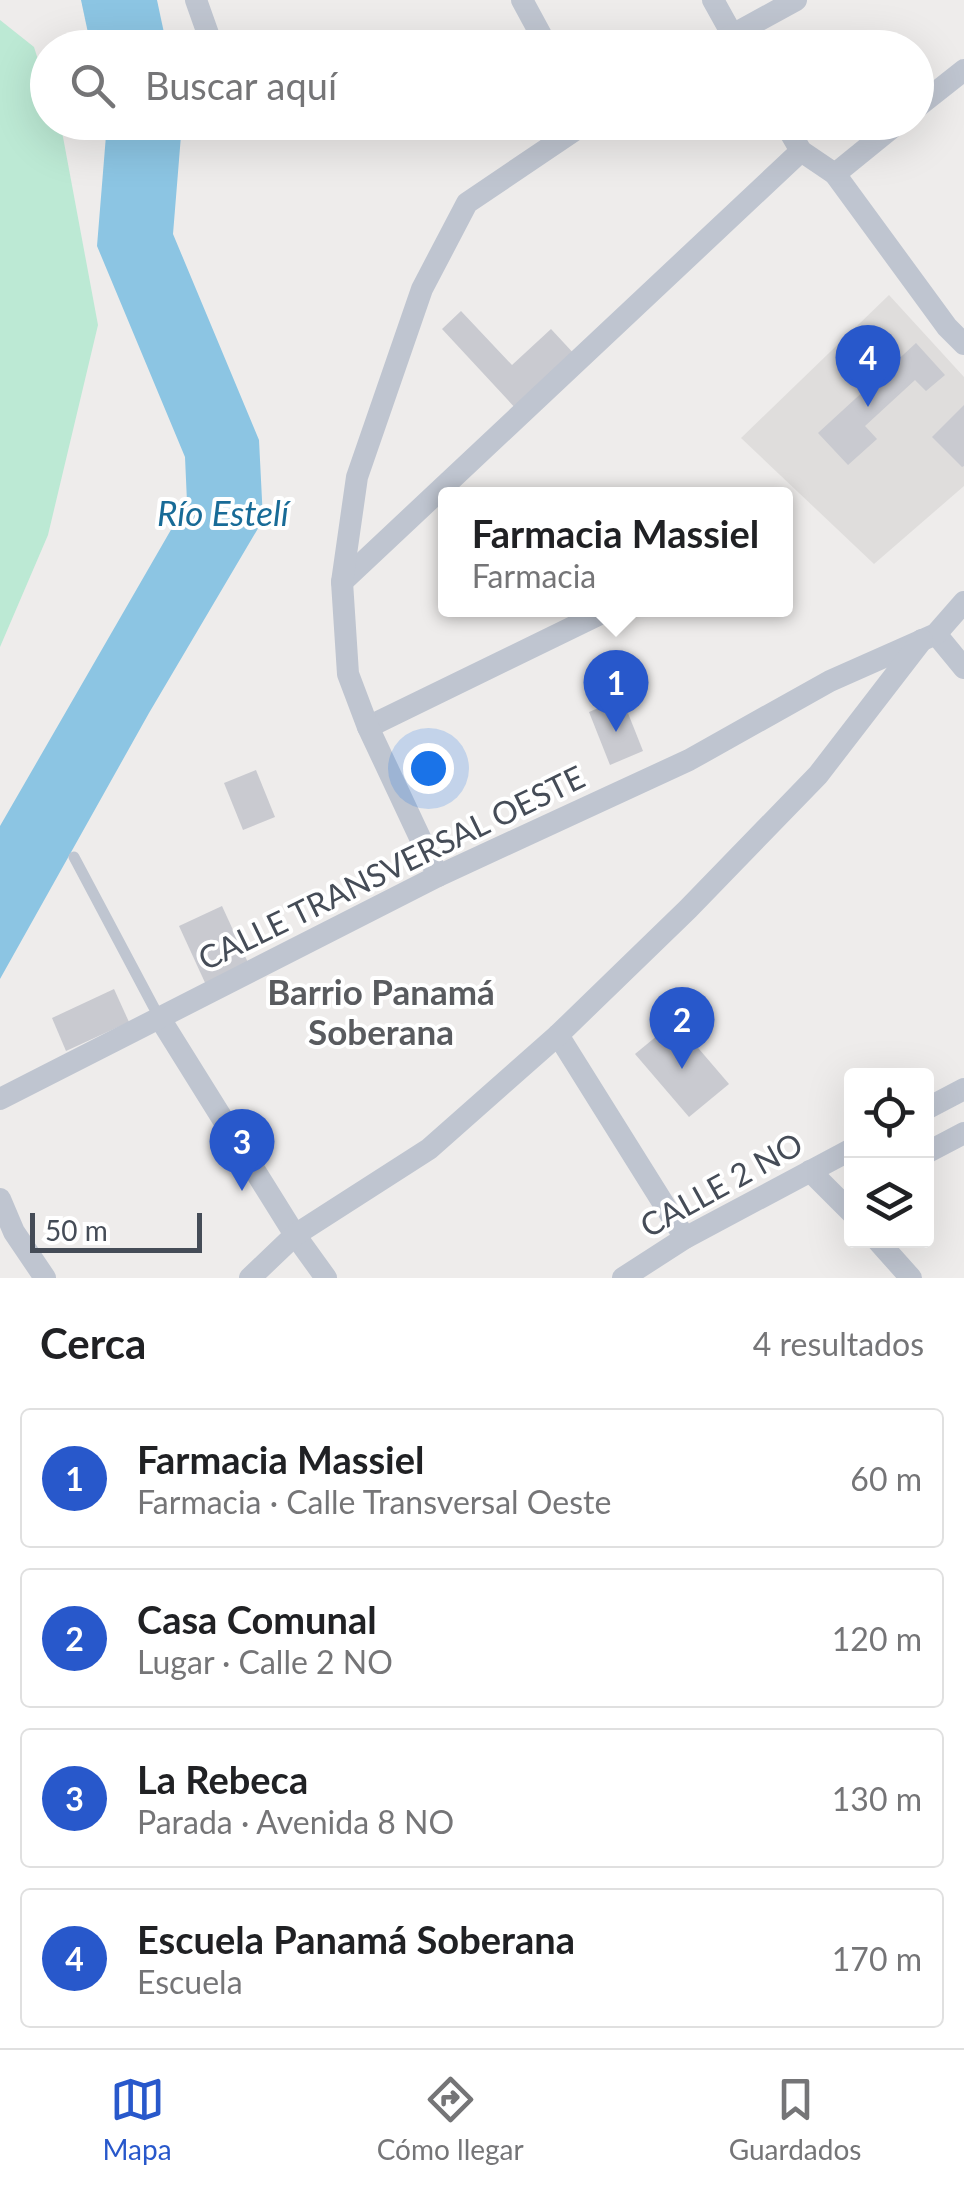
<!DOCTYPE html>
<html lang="es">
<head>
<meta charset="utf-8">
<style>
  :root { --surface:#fff; --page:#f2f2f2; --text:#202124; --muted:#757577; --line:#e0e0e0; --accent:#2858cb }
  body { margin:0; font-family:Lato,sans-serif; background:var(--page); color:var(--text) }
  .controls { position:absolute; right:30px; bottom:30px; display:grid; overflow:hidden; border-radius:10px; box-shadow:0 10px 40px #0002 }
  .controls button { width:90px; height:90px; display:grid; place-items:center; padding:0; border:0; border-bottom:2px solid var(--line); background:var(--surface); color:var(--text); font:50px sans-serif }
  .scale { position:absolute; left:30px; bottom:25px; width:172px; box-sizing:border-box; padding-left:10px; border:5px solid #454c57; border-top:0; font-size:28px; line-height:35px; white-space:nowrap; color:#454c57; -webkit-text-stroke:8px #fff; paint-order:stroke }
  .you { position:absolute; left:428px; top:768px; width:35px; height:35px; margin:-25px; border:8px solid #fff; border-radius:50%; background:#1a73e8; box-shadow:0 0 0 15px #1a73e833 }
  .badge { display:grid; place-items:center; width:65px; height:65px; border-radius:50%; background:var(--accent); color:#fff; font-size:32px; font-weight:700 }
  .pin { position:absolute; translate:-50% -82px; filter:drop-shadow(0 2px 5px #0008) }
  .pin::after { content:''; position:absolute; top:52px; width:35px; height:30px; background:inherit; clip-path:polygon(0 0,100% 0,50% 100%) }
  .popup { position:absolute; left:438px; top:487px; width:355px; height:130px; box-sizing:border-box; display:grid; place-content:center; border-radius:10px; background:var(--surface); filter:drop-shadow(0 2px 8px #0005); font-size:32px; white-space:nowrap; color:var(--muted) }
  .popup b { font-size:38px; color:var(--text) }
  .popup::after { content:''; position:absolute; left:50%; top:100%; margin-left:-20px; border:20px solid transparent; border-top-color:var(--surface) }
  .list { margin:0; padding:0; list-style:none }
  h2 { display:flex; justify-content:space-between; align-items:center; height:130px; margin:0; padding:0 40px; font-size:42px }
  h2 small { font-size:32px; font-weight:400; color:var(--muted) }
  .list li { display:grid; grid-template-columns:65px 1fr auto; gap:30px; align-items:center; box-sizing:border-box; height:140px; margin:0 20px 20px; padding:0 20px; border:2px solid var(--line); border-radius:10px }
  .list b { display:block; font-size:38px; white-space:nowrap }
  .list p { margin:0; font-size:32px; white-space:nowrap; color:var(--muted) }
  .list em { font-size:32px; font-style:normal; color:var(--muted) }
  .icon { flex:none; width:55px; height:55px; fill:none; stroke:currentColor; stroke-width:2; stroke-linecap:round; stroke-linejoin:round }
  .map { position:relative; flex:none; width:964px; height:1278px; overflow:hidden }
  .search { position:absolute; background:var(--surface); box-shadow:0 10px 40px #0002; left:30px; right:30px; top:30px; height:110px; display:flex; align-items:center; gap:25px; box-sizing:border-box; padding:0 35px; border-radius:55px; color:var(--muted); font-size:38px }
  .sheet { height:770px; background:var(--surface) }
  nav { display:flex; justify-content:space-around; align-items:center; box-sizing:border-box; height:140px; border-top:2px solid var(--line); background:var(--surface); font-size:28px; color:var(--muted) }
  nav a { display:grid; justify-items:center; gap:5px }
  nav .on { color:var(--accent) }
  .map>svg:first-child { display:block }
  .education { fill:#dfdddc }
  .green { fill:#bce9d4 }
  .water { fill:#8cc5e3 }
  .building { fill:#c9cad0 }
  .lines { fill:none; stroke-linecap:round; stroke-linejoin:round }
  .service { stroke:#bfc5d0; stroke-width:11 }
  .minor { stroke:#bfc5d0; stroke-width:22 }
  .labels { text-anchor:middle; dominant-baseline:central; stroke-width:8; stroke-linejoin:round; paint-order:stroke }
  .street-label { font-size:32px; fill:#454c57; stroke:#fff }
  .water-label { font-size:35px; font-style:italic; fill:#186b97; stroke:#fff }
  .neighbourhood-label { font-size:35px; font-weight:bold; fill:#595b5f; stroke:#fff }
</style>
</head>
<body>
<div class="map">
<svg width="964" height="1278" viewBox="0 0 964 1278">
  <rect width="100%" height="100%" fill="#eeeceb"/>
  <!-- education -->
  <polygon class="education" points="889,295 964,377 964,486 874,564 741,438"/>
  <!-- green -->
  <polygon class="green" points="0,20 34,47 47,88 48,122 59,123 63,137 98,325 48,535 0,647"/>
  <!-- water -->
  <g class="water">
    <polygon points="81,0 157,0 167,47 91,47"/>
    <polygon points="107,123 182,123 173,234 259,440 263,520 149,713 0,979 0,826 187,502 185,457 97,246"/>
  </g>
  <!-- building -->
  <g class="building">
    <polygon points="461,311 512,365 551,329 577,357 518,411 442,329"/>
    <polygon points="916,343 945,375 926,391 915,380 865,426 877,439 848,465 818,433"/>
    <polygon points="964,405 964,466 962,467 932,437"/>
    <polygon points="622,698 643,751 610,765 589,712"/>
    <polygon points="256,770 275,817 243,830 224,783"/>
    <polygon points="222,906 250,967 207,987 179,926"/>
    <polygon points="114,989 129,1022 66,1051 52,1018"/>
    <polygon points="675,1021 729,1084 689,1117 635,1054"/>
  </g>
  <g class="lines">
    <!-- service -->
    <polyline class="service" points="74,857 159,1017"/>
    <!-- minor -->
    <g class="minor">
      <polyline points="196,0 213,48"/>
      <polyline points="522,0 548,48"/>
      <polyline points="713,0 738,45"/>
      <polyline points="709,48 796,0"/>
      <polyline points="916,108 964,70"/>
      <polyline points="784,122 801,151 835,174 947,327 964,344"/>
      <polyline points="835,174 899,122"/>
      <polyline points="342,582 801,151"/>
      <polyline points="936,634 964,668"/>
      <polyline points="368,727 608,610"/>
      <polyline points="438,876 368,727 348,674 342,582 357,477 422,289 467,203 587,122"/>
      <polyline points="159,1017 295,1235 326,1278"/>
      <polyline points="558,1035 685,1238"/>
      <polyline points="0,1099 438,876 689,760 830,681 936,634 964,602"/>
      <polyline points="926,1109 964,1089"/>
      <polyline points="926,1153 964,1133"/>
      <polyline points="810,1171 852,1213"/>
      <polyline points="0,1199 14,1232 45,1278"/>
      <polyline points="877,1240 911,1278"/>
      <polyline points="250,1278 295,1235 429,1149 558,1035 688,909 818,775 922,640"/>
      <polyline points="623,1278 685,1238 852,1149"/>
    </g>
  </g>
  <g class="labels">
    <!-- street labels -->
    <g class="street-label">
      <text transform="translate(391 867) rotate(-26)">CALLE TRANSVERSAL OESTE</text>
      <text transform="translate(721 1184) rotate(-29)">CALLE 2 NO</text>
    </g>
    <!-- water labels -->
    <g class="water-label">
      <text x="223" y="512">Río Estelí</text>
    </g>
    <!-- neighbourhood labels -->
    <g class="neighbourhood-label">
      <text x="381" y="991">Barrio Panamá<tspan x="381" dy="40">Soberana</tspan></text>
    </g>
  </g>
</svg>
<div class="controls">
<button><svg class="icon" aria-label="locate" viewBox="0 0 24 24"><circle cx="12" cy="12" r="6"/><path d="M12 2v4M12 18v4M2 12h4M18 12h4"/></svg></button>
<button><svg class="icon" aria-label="layers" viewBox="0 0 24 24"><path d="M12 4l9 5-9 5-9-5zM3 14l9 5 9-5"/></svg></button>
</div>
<div class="scale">50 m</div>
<div class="you"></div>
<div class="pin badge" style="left:616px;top:732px">1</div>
<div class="popup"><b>Farmacia Massiel</b>Farmacia</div>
<div class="pin badge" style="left:682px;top:1069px">2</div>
<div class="pin badge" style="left:242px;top:1191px">3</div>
<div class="pin badge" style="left:868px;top:407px">4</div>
<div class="search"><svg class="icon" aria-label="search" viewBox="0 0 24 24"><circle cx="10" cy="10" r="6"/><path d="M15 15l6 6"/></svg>Buscar aquí</div>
</div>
<section class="sheet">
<h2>Cerca<small>4 resultados</small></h2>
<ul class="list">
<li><span class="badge">1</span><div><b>Farmacia Massiel</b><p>Farmacia · Calle Transversal Oeste</p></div><em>60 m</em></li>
<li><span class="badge">2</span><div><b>Casa Comunal</b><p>Lugar · Calle 2 NO</p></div><em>120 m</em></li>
<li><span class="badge">3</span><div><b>La Rebeca</b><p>Parada · Avenida 8 NO</p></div><em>130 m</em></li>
<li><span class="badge">4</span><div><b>Escuela Panamá Soberana</b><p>Escuela</p></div><em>170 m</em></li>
</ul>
</section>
<nav>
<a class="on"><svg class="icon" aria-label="map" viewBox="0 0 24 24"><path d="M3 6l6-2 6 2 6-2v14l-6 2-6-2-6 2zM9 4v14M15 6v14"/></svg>Mapa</a>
<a><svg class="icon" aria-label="directions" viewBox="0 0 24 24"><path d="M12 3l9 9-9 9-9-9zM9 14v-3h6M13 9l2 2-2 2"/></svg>Cómo llegar</a>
<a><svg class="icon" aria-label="saved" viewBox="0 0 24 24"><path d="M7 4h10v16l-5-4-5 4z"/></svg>Guardados</a>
</nav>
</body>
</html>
